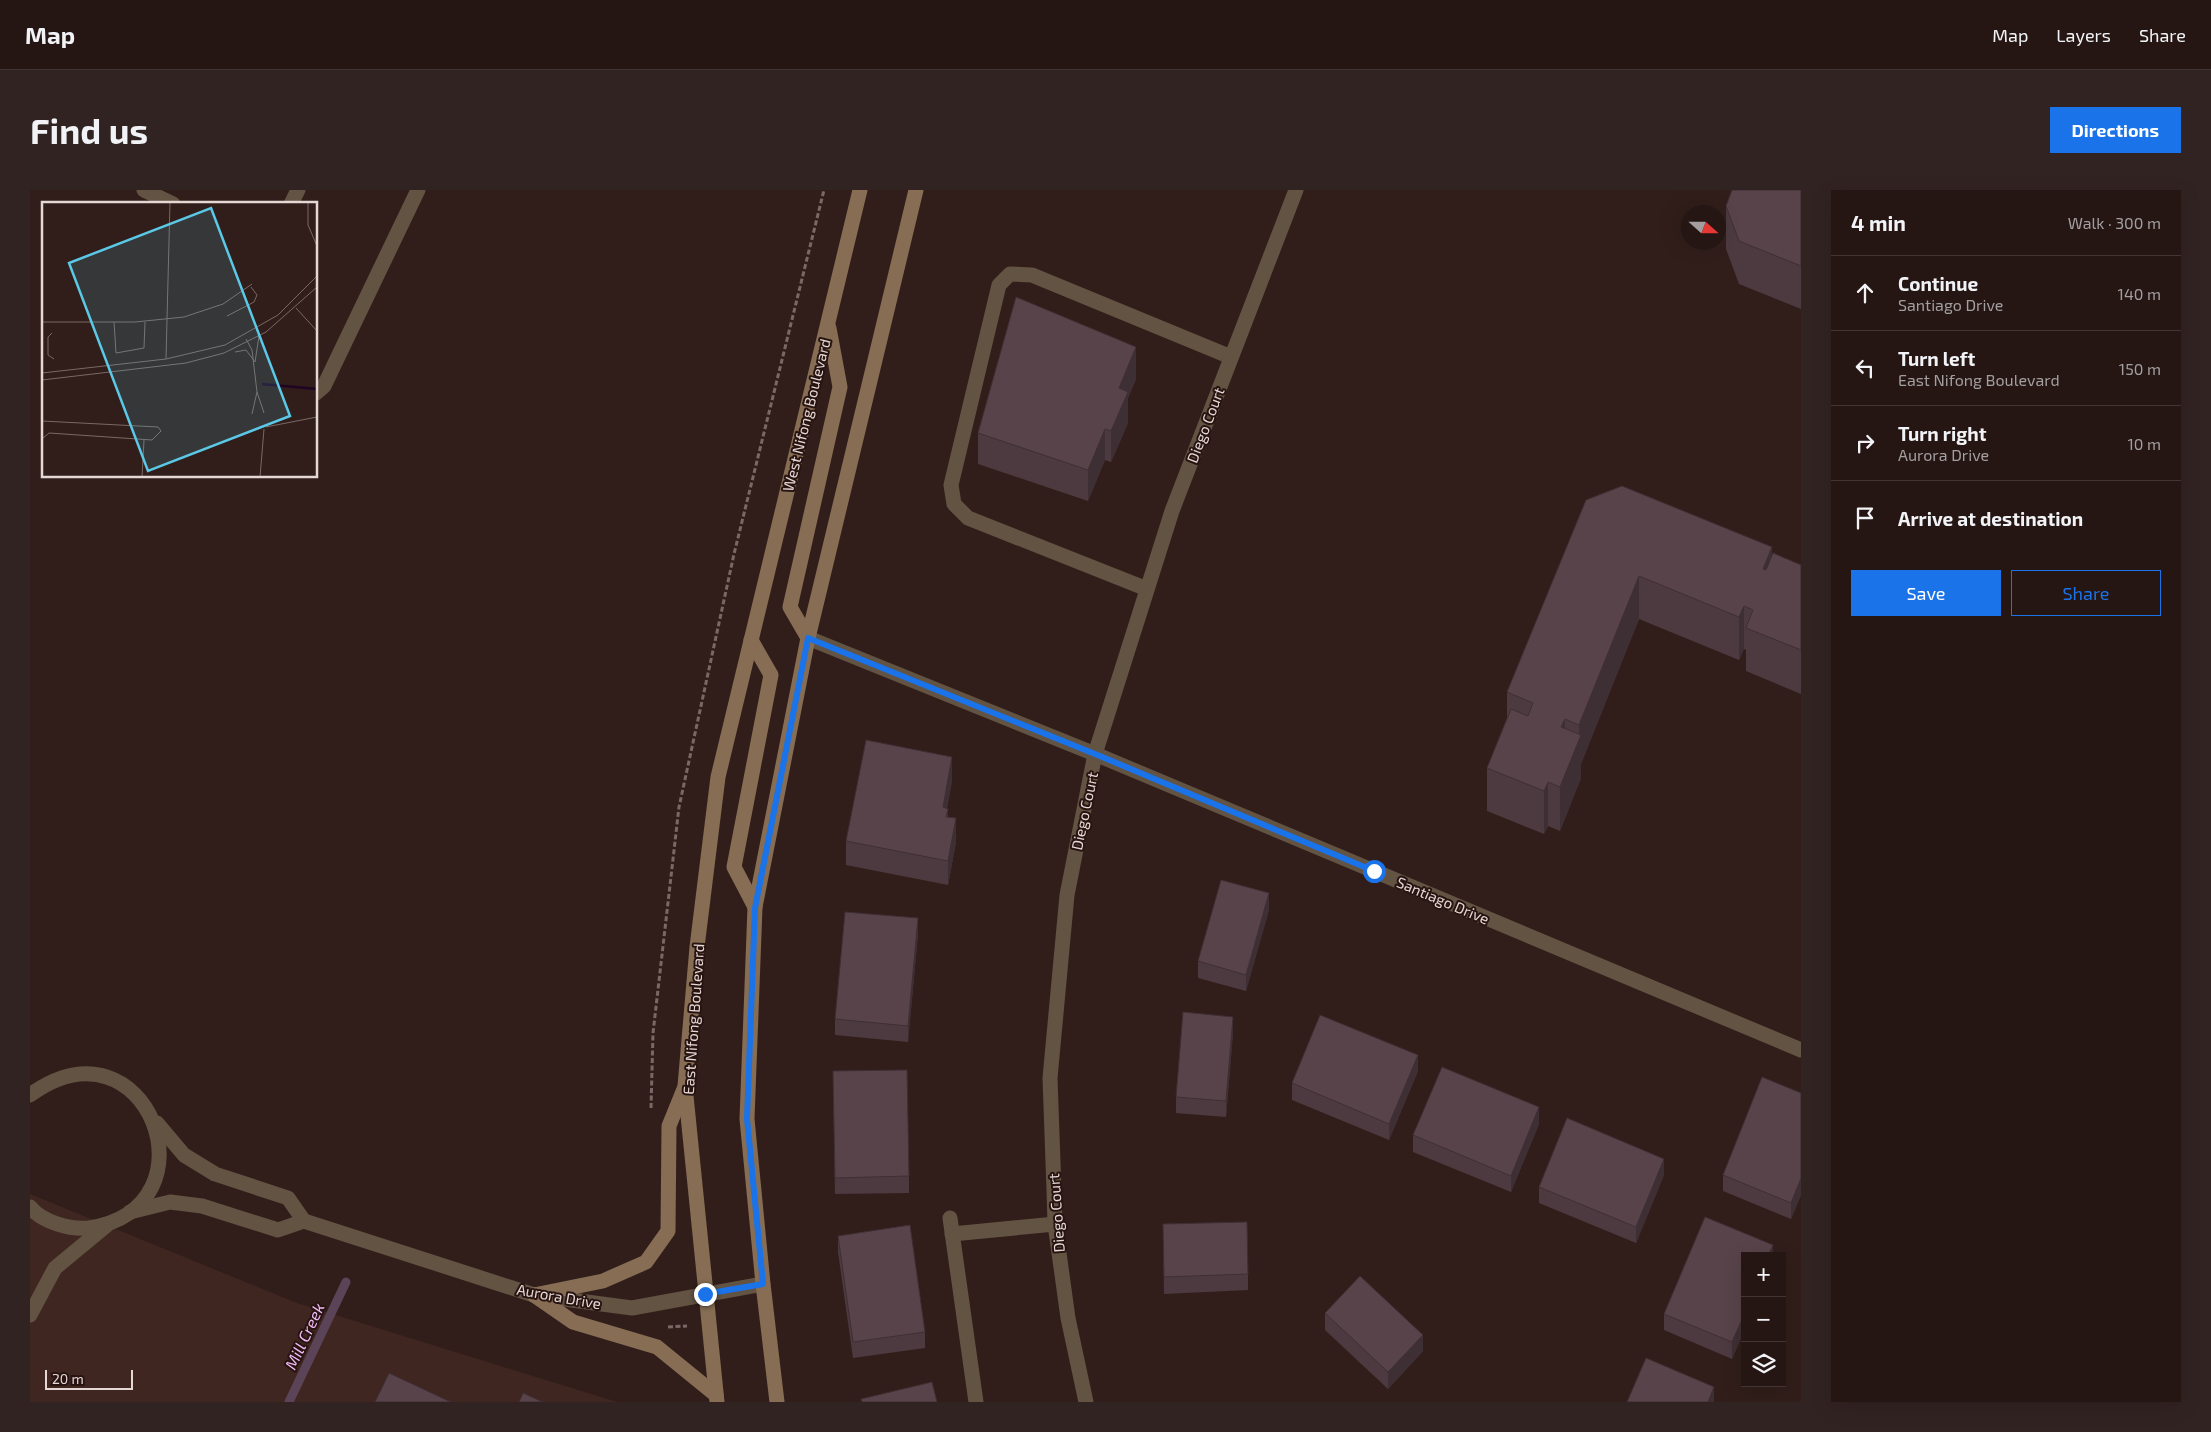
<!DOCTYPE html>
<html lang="en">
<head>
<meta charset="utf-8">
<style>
  :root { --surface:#251614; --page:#312322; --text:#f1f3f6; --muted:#a39fa0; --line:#423534; --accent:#1a73e8 }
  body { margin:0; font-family:"Exo 2",sans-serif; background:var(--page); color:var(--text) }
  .controls { position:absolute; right:15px; bottom:15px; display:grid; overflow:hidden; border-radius:0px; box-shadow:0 5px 20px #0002 }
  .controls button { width:45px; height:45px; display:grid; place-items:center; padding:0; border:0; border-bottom:1px solid var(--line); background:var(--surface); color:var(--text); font:25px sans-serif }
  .compass { position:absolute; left:1651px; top:15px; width:45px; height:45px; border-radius:50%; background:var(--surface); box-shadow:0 5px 20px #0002; rotate:111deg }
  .scale { position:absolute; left:15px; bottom:12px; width:88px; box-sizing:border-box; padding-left:5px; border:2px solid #e5d7d4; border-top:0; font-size:14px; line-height:18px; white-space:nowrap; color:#e5d7d4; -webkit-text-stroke:4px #271411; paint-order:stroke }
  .stop { position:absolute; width:15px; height:15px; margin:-11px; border:4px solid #1a73e8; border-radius:50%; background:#fff }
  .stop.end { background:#1a73e8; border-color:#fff; box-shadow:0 1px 5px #0008 }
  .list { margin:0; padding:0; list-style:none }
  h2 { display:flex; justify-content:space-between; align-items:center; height:65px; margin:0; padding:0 20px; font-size:21px }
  h2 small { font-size:16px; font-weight:400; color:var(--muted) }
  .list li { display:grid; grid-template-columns:32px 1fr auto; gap:15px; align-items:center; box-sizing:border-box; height:75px; padding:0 20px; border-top:1px solid var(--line) }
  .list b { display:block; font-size:19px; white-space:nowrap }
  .list p { margin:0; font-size:16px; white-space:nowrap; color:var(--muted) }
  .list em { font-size:16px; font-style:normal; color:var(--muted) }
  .actions { display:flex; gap:10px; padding:15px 20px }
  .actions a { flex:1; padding:11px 0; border:1px solid var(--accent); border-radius:0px; text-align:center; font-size:18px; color:var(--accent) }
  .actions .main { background:var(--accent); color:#fff }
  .icon { flex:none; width:28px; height:28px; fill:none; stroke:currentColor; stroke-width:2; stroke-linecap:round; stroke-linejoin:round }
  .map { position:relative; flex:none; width:1771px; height:1212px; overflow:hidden; border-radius:0px }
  header { display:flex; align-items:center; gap:30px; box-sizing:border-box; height:70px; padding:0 25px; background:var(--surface); border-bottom:1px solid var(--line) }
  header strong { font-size:24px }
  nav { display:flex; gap:28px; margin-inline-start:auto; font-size:18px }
  .intro { display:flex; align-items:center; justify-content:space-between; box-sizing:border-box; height:120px; padding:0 30px }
  h1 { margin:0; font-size:35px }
  .button { padding:12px 22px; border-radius:0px; background:var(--accent); color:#fff; font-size:18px; font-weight:700 }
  main { display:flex; gap:30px; padding:0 30px }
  aside { flex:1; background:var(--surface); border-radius:0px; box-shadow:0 5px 20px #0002 }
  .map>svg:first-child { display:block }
  .built { fill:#3f2620 }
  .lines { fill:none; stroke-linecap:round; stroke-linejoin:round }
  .stream { stroke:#5b4358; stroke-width:9 }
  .path { stroke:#796865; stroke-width:3; stroke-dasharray:5 2.5; stroke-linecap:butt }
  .lane { stroke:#625343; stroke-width:15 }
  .street { stroke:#625343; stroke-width:15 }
  .secondary { stroke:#866d54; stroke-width:15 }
  .wall { fill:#4c3a40 }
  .shaded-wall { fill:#3e2f34 }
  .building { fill:#58434a; stroke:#3e2f34 }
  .route { stroke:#1a73e8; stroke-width:6 }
  .labels { text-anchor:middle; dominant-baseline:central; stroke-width:4; stroke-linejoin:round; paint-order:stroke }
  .street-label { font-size:15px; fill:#e5d7d4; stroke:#271411 }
  .water-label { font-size:16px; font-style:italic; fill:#efb9f5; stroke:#271411 }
  .inset-river { fill:none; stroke:#200423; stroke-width:2.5 }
  .inset-road { fill:none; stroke:#796864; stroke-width:1 }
  .view { fill:#5ac8e6; fill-opacity:0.15; stroke:#5ac8e6; stroke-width:2.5 }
  .inset-edge { fill:none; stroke:#e5d7d4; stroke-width:2.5 }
</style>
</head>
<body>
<header>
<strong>Map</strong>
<nav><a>Map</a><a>Layers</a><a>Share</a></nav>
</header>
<div class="intro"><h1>Find us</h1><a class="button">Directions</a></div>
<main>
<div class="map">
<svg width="1771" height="1212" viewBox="0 0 1771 1212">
  <rect width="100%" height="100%" fill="#311e1a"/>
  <!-- built -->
  <polygon class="built" points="0,1004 267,1113 587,1212 0,1212"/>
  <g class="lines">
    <!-- stream -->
    <polyline class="stream" points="259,1212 316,1092"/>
    <!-- path -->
    <g class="path">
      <polyline points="621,918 623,843 649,617 704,364 794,0"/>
      <polyline points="638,1137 657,1136"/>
    </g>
    <!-- lane -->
    <g class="lane">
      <polyline points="114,0 143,14"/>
      <polyline points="261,14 268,0"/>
      <polyline points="286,203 294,196 388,0"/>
      <polyline points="1117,399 938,328 924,314 921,295 969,95 980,84 1002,85 1201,167"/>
      <polyline points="920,1028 946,1212"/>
      <polyline points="922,1044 1025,1034"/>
    </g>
    <!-- street -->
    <g class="street">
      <polyline points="778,448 1065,564 1771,860"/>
      <path d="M0,905C117,820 191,1018 59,1038C40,1040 12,1032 0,1017"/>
      <polyline points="127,933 154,965 185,984 258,1008 274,1031"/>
      <polyline points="100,1022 140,1012 172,1016 248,1040 274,1031 504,1105 602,1118 733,1094"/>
      <polyline points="0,1125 25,1078 77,1035"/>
      <polyline points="1056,1212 1038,1128 1025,1034 1024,1000 1020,888 1037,705 1065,564 1142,321 1266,0"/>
    </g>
    <!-- secondary -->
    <g class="secondary">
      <polyline points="778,448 760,417 810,197 799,138"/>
      <polyline points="721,450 741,485 704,677 725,717"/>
      <polyline points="504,1105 573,1091 616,1072 638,1041 639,936 654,899"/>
      <polyline points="504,1105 543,1132 627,1157 686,1205"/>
      <polyline points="687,1212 655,896 667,757 688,587 830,0"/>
      <polyline points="747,1212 733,1094 717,929 725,717 778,448 886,0"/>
    </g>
  </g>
  <!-- wall -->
  <g class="wall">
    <polygon points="1771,0 1771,119 1709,94 1696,59 1696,16"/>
    <polygon points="1106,189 1098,208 1098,233 1081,272 1075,270 1058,311 948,274 948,243"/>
    <polygon points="1556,310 1771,375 1771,504 1716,481 1716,460 1714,459 1709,470 1609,429 1551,574 1551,588 1530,641 1518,636 1514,644 1457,621 1457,578 1477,528 1477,502"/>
    <polygon points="922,591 917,618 918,627 926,652 918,695 816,675 816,651"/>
    <polygon points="1239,720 1216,801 1168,788 1168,771"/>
    <polygon points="888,744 878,852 805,845 805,829"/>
    <polygon points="1203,843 1196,927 1146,923 1146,907"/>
    <polygon points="803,881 879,986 879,1003 805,1004"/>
    <polygon points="1388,881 1359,950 1262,910 1262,893"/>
    <polygon points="1771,903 1771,1005 1761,1029 1693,1001 1693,985"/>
    <polygon points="1509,934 1481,1002 1383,962 1383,945"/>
    <polygon points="1634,985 1606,1053 1509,1013 1509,997"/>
    <polygon points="1675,1027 1743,1055 1743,1066 1715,1066 1715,1139 1702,1169 1634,1140 1634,1124"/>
    <polygon points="1133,1034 1218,1084 1218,1100 1134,1104"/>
    <polygon points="808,1046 895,1142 895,1158 823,1168 808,1062"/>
    <polygon points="1295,1123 1393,1161 1358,1199 1295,1140"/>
  </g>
  <!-- shaded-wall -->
  <g class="shaded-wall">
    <polygon points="1106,157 1106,189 1098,208 1098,233 1081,272 1081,241 1089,198"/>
    <polygon points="1075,239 1075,270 1058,311 1058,280"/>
    <polygon points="1742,357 1742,401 1733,379"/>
    <polygon points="1609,386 1609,429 1551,574 1551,588 1530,641 1530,597 1549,549 1549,535"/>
    <polygon points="1714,416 1714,459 1709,470 1709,427"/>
    <polygon points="1535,529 1535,572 1531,537"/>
    <polygon points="922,567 922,591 913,641 913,617"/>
    <polygon points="1518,592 1518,636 1514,644 1514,601"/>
    <polygon points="926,628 926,652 918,695 918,671"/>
    <polygon points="1239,703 1239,720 1216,801 1216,785"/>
    <polygon points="888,728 888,744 878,852 878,836"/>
    <polygon points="1203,827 1203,843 1196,927 1196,911"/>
    <polygon points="1388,865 1388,881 1359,950 1359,934"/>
    <polygon points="1509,917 1509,934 1481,1002 1481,986"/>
    <polygon points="1634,969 1634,985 1606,1053 1606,1037"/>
    <polygon points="1771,988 1771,1005 1761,1029 1761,1013"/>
    <polygon points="1743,1055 1743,1066 1738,1066"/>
    <polygon points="1715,1123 1715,1139 1702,1169 1702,1152"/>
    <polygon points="1393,1145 1393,1161 1358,1199 1358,1182"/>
    <polygon points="1684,1197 1684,1212 1678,1212"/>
  </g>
  <!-- building -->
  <g class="building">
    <polygon points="1702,0 1771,0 1771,76 1709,51 1696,16"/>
    <polygon points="986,107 1106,157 1089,198 1098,202 1081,241 1075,239 1058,280 948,243"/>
    <polygon points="1592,296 1742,357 1733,379 1736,380 1743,363 1771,375 1771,460 1716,438 1723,420 1714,416 1709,427 1609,386 1549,535 1535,529 1531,537 1551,545 1530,597 1518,592 1514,601 1457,578 1481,519 1498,526 1503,513 1477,502 1556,310"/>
    <polygon points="836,550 922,567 913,617 918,619 916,627 926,628 918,671 816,651"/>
    <polygon points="1191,690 1239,703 1216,785 1168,771"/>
    <polygon points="815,722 888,728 878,836 805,829"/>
    <polygon points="1153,822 1203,827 1196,911 1146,907"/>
    <polygon points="1290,825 1388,865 1359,934 1262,893"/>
    <polygon points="1412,877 1509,917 1481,986 1383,945"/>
    <polygon points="877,880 879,986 805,988 803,881"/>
    <polygon points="1732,887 1771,903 1771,988 1761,1013 1693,985"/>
    <polygon points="1537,928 1634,969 1606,1037 1509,997"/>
    <polygon points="1675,1027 1743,1055 1738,1066 1715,1066 1715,1123 1702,1152 1634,1124"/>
    <polygon points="1217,1032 1218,1084 1134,1087 1133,1034"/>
    <polygon points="880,1035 895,1142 823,1152 808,1046"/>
    <polygon points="1330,1086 1393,1145 1358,1182 1295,1123"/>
    <polygon points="1616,1168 1684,1197 1678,1212 1597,1212"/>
    <polygon points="359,1183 421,1212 345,1212"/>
    <polygon points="902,1192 907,1212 832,1212 831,1209"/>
    <polygon points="493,1203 513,1212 489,1212"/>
  </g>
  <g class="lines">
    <!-- route -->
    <polyline class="route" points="675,1104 733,1094 717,929 725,718 778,448 1065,564 1344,681"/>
  </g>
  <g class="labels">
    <!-- street labels -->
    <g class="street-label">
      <text transform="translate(776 225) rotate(-76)">West Nifong Boulevard</text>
      <text transform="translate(1175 235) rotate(-69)">Diego Court</text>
      <text transform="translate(1054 621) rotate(-78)">Diego Court</text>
      <text transform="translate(1413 710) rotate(23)">Santiago Drive</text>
      <text transform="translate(663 829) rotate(-86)">East Nifong Boulevard</text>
      <text transform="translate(1026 1023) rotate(-94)">Diego Court</text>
      <text transform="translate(529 1106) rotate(10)">Aurora Drive</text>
    </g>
    <!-- water labels -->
    <g class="water-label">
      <text transform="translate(274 1146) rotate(-65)">Mill Creek</text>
    </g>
  </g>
  <!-- overview -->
  <g transform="translate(12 12)">
    <rect width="275" height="275" fill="#311e1a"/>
    <path class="inset-river" d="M220,182L275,187"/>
    <path class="inset-road" d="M266,0V23L275,44M275,6V29M254,106L275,129M185,114L212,100L215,93L209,85M0,120H93L142,115L181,102L210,82M72,120L74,151L102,146L103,120M10,131L6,135V153L12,157M204,137L210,148L215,190L222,211M193,150L204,148L213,160M124,157L128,0M213,160L217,134M0,171L124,157L183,143L236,113L275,74M0,178L144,161L182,151L224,130L275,85M210,212L215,190M0,219L116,225L119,229L110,238L7,231L0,237M224,225L275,215M100,275L102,238M218,275L222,227"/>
    <path class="view" d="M169,6L248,214L106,269L27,61Z"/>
    <rect width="275" height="275" class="inset-edge"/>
  </g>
</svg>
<div class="controls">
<button>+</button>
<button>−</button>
<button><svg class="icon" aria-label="layers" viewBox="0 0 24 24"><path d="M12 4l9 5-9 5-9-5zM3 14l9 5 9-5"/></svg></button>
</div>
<svg class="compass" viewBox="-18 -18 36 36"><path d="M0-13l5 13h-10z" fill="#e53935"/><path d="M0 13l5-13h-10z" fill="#a39fa0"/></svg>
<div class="scale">20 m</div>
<div class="stop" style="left:1344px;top:681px"></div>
<div class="stop end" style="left:675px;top:1104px"></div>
</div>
<aside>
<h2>4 min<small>Walk · 300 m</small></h2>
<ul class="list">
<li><svg class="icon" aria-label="ahead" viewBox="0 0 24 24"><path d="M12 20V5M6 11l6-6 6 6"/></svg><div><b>Continue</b><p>Santiago Drive</p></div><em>140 m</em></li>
<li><svg class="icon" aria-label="left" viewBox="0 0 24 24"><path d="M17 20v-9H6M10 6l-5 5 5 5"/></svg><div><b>Turn left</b><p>East Nifong Boulevard</p></div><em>150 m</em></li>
<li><svg class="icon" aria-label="right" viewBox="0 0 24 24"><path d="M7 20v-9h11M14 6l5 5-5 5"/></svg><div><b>Turn right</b><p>Aurora Drive</p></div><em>10 m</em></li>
<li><svg class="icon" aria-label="arrive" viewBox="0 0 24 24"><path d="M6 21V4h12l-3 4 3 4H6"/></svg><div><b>Arrive at destination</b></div></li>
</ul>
<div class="actions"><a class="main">Save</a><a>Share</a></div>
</aside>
</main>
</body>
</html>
